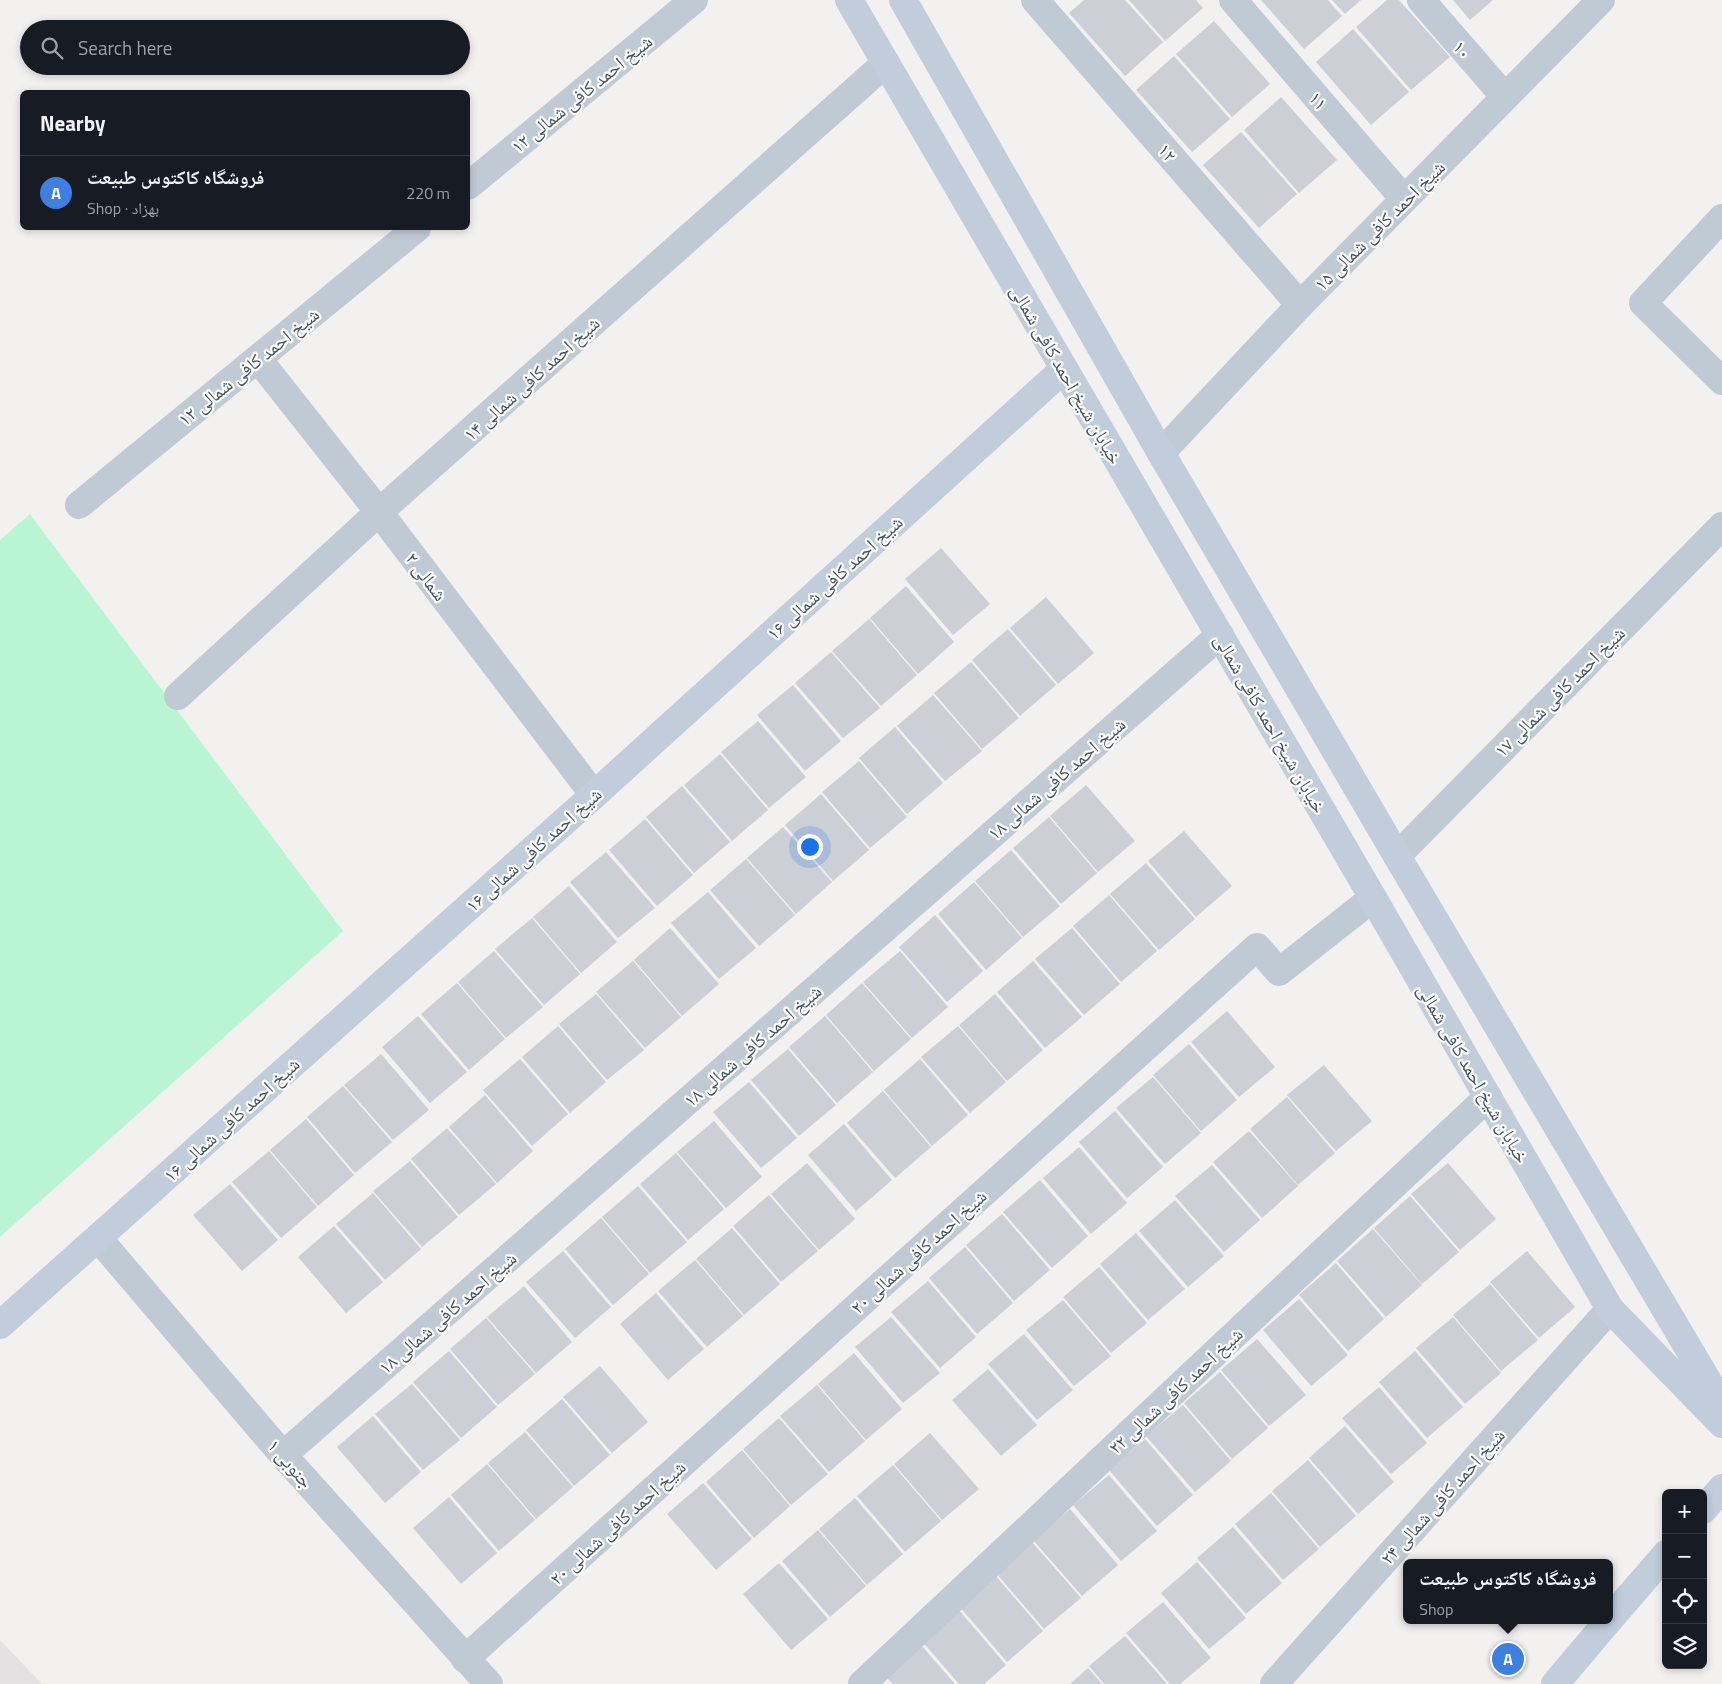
<!DOCTYPE html>
<html lang="en">
<head>
<meta charset="utf-8">
<style>
  :root { --surface:#171b24; --page:#242831; --text:#f1f3f6; --muted:#9ea1a6; --line:#363941; --accent:#b45309 }
  body { margin:0; font-family:"Titillium Web","Noto Naskh Arabic",sans-serif; background:var(--page); color:var(--text) }
  .controls { position:absolute; right:15px; bottom:15px; display:grid; overflow:hidden; border-radius:8px; box-shadow:0 2px 8px #0003 }
  .controls button { width:45px; height:45px; display:grid; place-items:center; padding:0; border:0; border-bottom:1px solid var(--line); background:var(--surface); color:var(--text); font:25px sans-serif }
  .you { position:absolute; left:809px; top:846px; width:18px; height:18px; margin:-12px; border:4px solid #fff; border-radius:50%; background:#1a73e8; box-shadow:0 0 0 8px #1a73e833 }
  .badge { display:grid; place-items:center; width:32px; height:32px; border-radius:50%; background:var(--accent); color:#fff; font-size:16px; font-weight:700 }
  .pin { position:absolute; translate:-50% -50%; border:2px solid #fff; box-shadow:0 1px 5px #0006 }
  .popup { position:absolute; left:1403px; top:1559px; width:210px; height:65px; box-sizing:border-box; display:grid; place-content:center; border-radius:8px; background:var(--surface); filter:drop-shadow(0 1px 4px #0005); font-size:16px; white-space:nowrap; color:var(--muted) }
  .popup b { font-size:19px; color:var(--text) }
  .popup::after { content:''; position:absolute; left:50%; top:100%; margin-left:-10px; border:10px solid transparent; border-top-color:var(--surface) }
  .list { margin:0; padding:0; list-style:none }
  h2 { display:flex; justify-content:space-between; align-items:center; height:65px; margin:0; padding:0 20px; font-size:21px }
  h2 small { font-size:16px; font-weight:400; color:var(--muted) }
  .list li { display:grid; grid-template-columns:32px 1fr auto; gap:15px; align-items:center; box-sizing:border-box; height:75px; padding:0 20px; border-top:1px solid var(--line) }
  .list b { display:block; font-size:19px; white-space:nowrap }
  .list p { margin:0; font-size:16px; white-space:nowrap; color:var(--muted) }
  .list em { font-size:16px; font-style:normal; color:var(--muted) }
  .icon { flex:none; width:28px; height:28px; fill:none; stroke:currentColor; stroke-width:2; stroke-linecap:round; stroke-linejoin:round }
  .map { position:relative; flex:none; width:1722px; height:1684px; overflow:hidden }
  .search { position:absolute; background:var(--surface); box-shadow:0 2px 8px #0003; left:20px; top:20px; width:450px; height:55px; display:flex; align-items:center; gap:12px; box-sizing:border-box; padding:0 18px; border-radius:28px; color:var(--muted); font-size:19px }
  .panel { position:absolute; background:var(--surface); box-shadow:0 2px 8px #0003; left:20px; top:90px; width:450px; height:140px; border-radius:8px }
  .map>svg:first-child { display:block }
  .education { fill:#e4e1e2 }
  .park { fill:#baf5d3 }
  .building { fill:#cccfd6 }
  .lines { fill:none; stroke-linecap:round; stroke-linejoin:round }
  .street { stroke:#c0cad4; stroke-width:28 }
  .secondary { stroke:#c1cddb; stroke-width:28 }
  .labels { text-anchor:middle; dominant-baseline:central; stroke-width:4.5; stroke-linejoin:round; paint-order:stroke }
  .street-label { font-size:19px; fill:#465361; stroke:#fff }
</style>
</head>
<body>
<div class="map">
<svg width="1722" height="1684" viewBox="0 0 1722 1684">
  <rect width="100%" height="100%" fill="#f3f0f0"/>
  <!-- education -->
  <polygon class="education" points="0,1640 42,1684 0,1684"/>
  <!-- park -->
  <polygon class="park" points="30,514 343,931 0,1237 0,540"/>
  <!-- building -->
  <g class="building">
    <polygon points="1084,0 1125,0 1163,42 1125,76 1069,13"/>
    <polygon points="1129,0 1196,0 1203,8 1165,41"/>
    <polygon points="1261,0 1328,0 1342,16 1304,49"/>
    <polygon points="1332,0 1361,0 1345,14"/>
    <polygon points="1387,0 1399,0 1450,57 1411,90 1356,27"/>
    <polygon points="1453,0 1493,0 1470,20"/>
    <polygon points="1214,21 1270,84 1232,117 1176,54"/>
    <polygon points="1353,29 1409,92 1371,125 1316,62"/>
    <polygon points="1174,56 1230,119 1192,152 1136,90"/>
    <polygon points="1281,97 1337,160 1299,193 1244,130"/>
    <polygon points="1241,132 1297,194 1259,228 1203,165"/>
    <polygon points="941,548 990,604 953,635 905,579"/>
    <polygon points="906,586 954,642 918,674 870,618"/>
    <polygon points="1046,597 1094,653 1058,684 1010,628"/>
    <polygon points="869,619 917,675 881,706 832,651"/>
    <polygon points="1008,629 1056,685 1020,716 972,660"/>
    <polygon points="831,652 880,708 843,738 795,683"/>
    <polygon points="971,662 1019,718 982,749 934,693"/>
    <polygon points="793,685 841,741 805,771 757,715"/>
    <polygon points="933,695 982,751 945,781 897,726"/>
    <polygon points="758,721 806,777 769,808 721,752"/>
    <polygon points="895,727 943,783 907,814 859,758"/>
    <polygon points="720,754 768,810 732,841 684,785"/>
    <polygon points="859,761 907,817 870,848 822,792"/>
    <polygon points="1086,785 1135,841 1098,872 1050,816"/>
    <polygon points="682,786 730,842 694,873 646,817"/>
    <polygon points="821,794 869,850 833,881 785,825"/>
    <polygon points="1049,817 1097,873 1061,904 1013,848"/>
    <polygon points="645,819 693,875 657,906 609,850"/>
    <polygon points="783,827 832,882 796,914 747,858"/>
    <polygon points="1184,831 1232,886 1196,917 1148,861"/>
    <polygon points="1011,850 1060,906 1023,937 975,881"/>
    <polygon points="606,852 655,908 618,938 570,882"/>
    <polygon points="746,859 795,915 759,946 710,890"/>
    <polygon points="1146,863 1195,919 1159,950 1110,894"/>
    <polygon points="974,882 1022,938 986,970 938,914"/>
    <polygon points="569,886 617,942 581,973 533,917"/>
    <polygon points="708,892 756,948 719,979 671,923"/>
    <polygon points="1109,895 1157,951 1121,982 1073,926"/>
    <polygon points="935,915 983,971 947,1002 899,947"/>
    <polygon points="532,918 580,974 544,1005 495,949"/>
    <polygon points="670,928 719,984 682,1016 634,960"/>
    <polygon points="1072,928 1120,984 1084,1015 1035,959"/>
    <polygon points="494,951 543,1007 506,1038 458,982"/>
    <polygon points="900,951 948,1007 912,1038 863,982"/>
    <polygon points="633,961 681,1017 645,1048 596,992"/>
    <polygon points="1033,961 1082,1017 1045,1048 997,992"/>
    <polygon points="457,983 505,1039 469,1070 421,1014"/>
    <polygon points="862,983 911,1039 874,1071 826,1015"/>
    <polygon points="596,994 644,1050 607,1080 559,1024"/>
    <polygon points="995,994 1043,1050 1007,1081 959,1025"/>
    <polygon points="1227,1011 1275,1067 1239,1097 1191,1042"/>
    <polygon points="418,1016 467,1072 430,1103 382,1047"/>
    <polygon points="825,1016 873,1072 837,1103 789,1047"/>
    <polygon points="558,1026 606,1082 570,1113 522,1057"/>
    <polygon points="958,1026 1006,1082 970,1113 921,1057"/>
    <polygon points="1189,1044 1237,1100 1201,1131 1153,1075"/>
    <polygon points="788,1049 836,1105 799,1136 751,1080"/>
    <polygon points="381,1054 429,1110 393,1140 344,1085"/>
    <polygon points="520,1059 568,1114 532,1146 483,1090"/>
    <polygon points="920,1059 968,1115 932,1146 884,1090"/>
    <polygon points="1324,1065 1372,1121 1336,1151 1287,1095"/>
    <polygon points="1153,1077 1201,1133 1165,1164 1116,1108"/>
    <polygon points="749,1082 797,1138 761,1168 713,1112"/>
    <polygon points="343,1086 392,1142 355,1173 307,1117"/>
    <polygon points="883,1091 931,1147 895,1178 847,1123"/>
    <polygon points="485,1095 533,1151 497,1183 449,1127"/>
    <polygon points="1287,1097 1335,1153 1298,1185 1250,1129"/>
    <polygon points="1115,1111 1163,1167 1127,1198 1079,1142"/>
    <polygon points="306,1119 354,1175 318,1206 270,1150"/>
    <polygon points="714,1121 762,1177 726,1208 677,1152"/>
    <polygon points="844,1124 892,1180 856,1211 808,1155"/>
    <polygon points="447,1128 496,1184 459,1215 411,1159"/>
    <polygon points="1249,1131 1298,1186 1262,1218 1213,1162"/>
    <polygon points="1079,1147 1127,1203 1091,1234 1043,1178"/>
    <polygon points="269,1151 317,1207 281,1238 232,1182"/>
    <polygon points="676,1153 724,1209 688,1240 640,1184"/>
    <polygon points="410,1161 458,1217 422,1247 373,1191"/>
    <polygon points="807,1163 855,1219 819,1250 771,1194"/>
    <polygon points="1448,1163 1496,1219 1460,1250 1411,1194"/>
    <polygon points="1212,1165 1260,1220 1224,1252 1175,1196"/>
    <polygon points="1040,1180 1088,1236 1052,1268 1003,1212"/>
    <polygon points="230,1184 278,1240 242,1271 193,1215"/>
    <polygon points="638,1186 687,1242 650,1273 602,1217"/>
    <polygon points="373,1193 421,1249 385,1280 336,1224"/>
    <polygon points="769,1195 818,1251 781,1282 733,1226"/>
    <polygon points="1410,1196 1459,1252 1422,1284 1374,1228"/>
    <polygon points="1175,1200 1224,1256 1188,1287 1139,1231"/>
    <polygon points="1002,1214 1050,1270 1014,1301 966,1245"/>
    <polygon points="601,1218 649,1274 613,1305 565,1249"/>
    <polygon points="334,1226 383,1282 346,1313 298,1257"/>
    <polygon points="732,1228 780,1284 744,1315 696,1259"/>
    <polygon points="1373,1229 1422,1285 1386,1317 1337,1261"/>
    <polygon points="1136,1233 1185,1289 1148,1320 1100,1264"/>
    <polygon points="965,1247 1013,1303 977,1334 929,1278"/>
    <polygon points="563,1251 611,1307 575,1338 526,1282"/>
    <polygon points="1527,1251 1575,1307 1539,1338 1490,1282"/>
    <polygon points="695,1260 743,1316 707,1347 658,1291"/>
    <polygon points="1336,1263 1384,1319 1348,1351 1299,1295"/>
    <polygon points="1099,1267 1147,1323 1111,1353 1063,1297"/>
    <polygon points="928,1281 976,1337 940,1368 891,1312"/>
    <polygon points="1490,1284 1538,1340 1501,1371 1453,1315"/>
    <polygon points="524,1286 572,1342 536,1373 487,1317"/>
    <polygon points="656,1293 704,1349 668,1380 620,1324"/>
    <polygon points="1299,1299 1348,1355 1311,1386 1263,1330"/>
    <polygon points="1063,1300 1111,1356 1074,1386 1026,1330"/>
    <polygon points="891,1317 940,1373 903,1403 855,1347"/>
    <polygon points="1453,1317 1501,1373 1465,1404 1416,1348"/>
    <polygon points="486,1318 535,1374 498,1405 450,1349"/>
    <polygon points="1024,1334 1073,1390 1037,1420 988,1364"/>
    <polygon points="1257,1339 1306,1395 1269,1426 1221,1370"/>
    <polygon points="449,1351 497,1407 461,1438 413,1382"/>
    <polygon points="1415,1351 1463,1407 1427,1438 1379,1382"/>
    <polygon points="854,1353 902,1409 866,1440 818,1384"/>
    <polygon points="600,1366 648,1422 612,1453 563,1397"/>
    <polygon points="988,1369 1037,1425 1001,1456 952,1400"/>
    <polygon points="1220,1372 1268,1428 1232,1459 1184,1403"/>
    <polygon points="412,1384 460,1440 423,1470 375,1414"/>
    <polygon points="817,1385 865,1441 829,1472 780,1416"/>
    <polygon points="1379,1387 1427,1443 1391,1474 1342,1418"/>
    <polygon points="562,1399 610,1455 574,1486 526,1430"/>
    <polygon points="1183,1405 1231,1461 1195,1492 1146,1436"/>
    <polygon points="373,1416 421,1472 385,1503 337,1447"/>
    <polygon points="779,1418 828,1474 791,1505 743,1449"/>
    <polygon points="1345,1426 1394,1482 1358,1514 1309,1458"/>
    <polygon points="525,1432 573,1487 536,1519 488,1463"/>
    <polygon points="930,1433 979,1489 942,1520 894,1464"/>
    <polygon points="1145,1439 1193,1495 1157,1526 1109,1470"/>
    <polygon points="742,1450 790,1506 754,1538 706,1482"/>
    <polygon points="1308,1460 1356,1516 1320,1547 1272,1491"/>
    <polygon points="487,1464 535,1520 499,1551 451,1495"/>
    <polygon points="893,1465 941,1521 905,1552 857,1496"/>
    <polygon points="1109,1475 1157,1531 1121,1561 1073,1505"/>
    <polygon points="703,1483 752,1539 716,1570 667,1514"/>
    <polygon points="1271,1493 1319,1549 1283,1580 1235,1524"/>
    <polygon points="449,1497 497,1553 461,1584 413,1528"/>
    <polygon points="855,1498 903,1554 867,1585 819,1529"/>
    <polygon points="1070,1509 1118,1565 1082,1596 1033,1540"/>
    <polygon points="1233,1527 1282,1583 1246,1614 1197,1558"/>
    <polygon points="818,1530 866,1586 830,1617 782,1561"/>
    <polygon points="1032,1542 1081,1598 1044,1629 996,1573"/>
    <polygon points="1197,1562 1246,1618 1209,1649 1161,1593"/>
    <polygon points="779,1563 828,1619 791,1650 743,1594"/>
    <polygon points="995,1575 1043,1631 1007,1662 959,1606"/>
    <polygon points="1163,1602 1211,1658 1180,1684 1170,1684 1126,1633"/>
    <polygon points="958,1609 1006,1665 984,1684 959,1684 921,1640"/>
    <polygon points="1125,1636 1167,1684 1104,1684 1089,1666"/>
    <polygon points="921,1645 955,1684 893,1684 885,1676"/>
    <polygon points="1088,1668 1102,1684 1070,1684"/>
  </g>
  <g class="lines">
    <!-- street -->
    <g class="street">
      <polyline points="1035,0 1300,305"/>
      <polyline points="1233,0 1404,199"/>
      <polyline points="1421,0 1505,97"/>
      <polyline points="468,186 694,0"/>
      <polyline points="1722,218 1643,303 1722,381"/>
      <polyline points="258,359 379,512 594,795"/>
      <polyline points="1161,453 1300,305 1601,0"/>
      <polyline points="79,505 417,228"/>
      <polyline points="178,696 379,512 886,63"/>
      <polyline points="1397,856 1722,526"/>
      <polyline points="98,1238 283,1455 489,1684"/>
      <polyline points="283,1455 1220,635"/>
      <polyline points="465,1659 1257,947 1279,972 1373,898"/>
      <polyline points="862,1684 1488,1097"/>
      <polyline points="1274,1684 1610,1309"/>
    </g>
    <!-- secondary -->
    <g class="secondary">
      <polyline points="849,0 1373,898 1610,1309 1722,1424"/>
      <polyline points="903,0 1161,453 1397,856 1722,1405"/>
      <polyline points="0,1325 594,795 1064,369"/>
      <polyline points="1703,1510 1722,1488"/>
      <polyline points="1609,1620 1666,1554"/>
      <polyline points="1555,1684 1609,1620"/>
    </g>
  </g>
  <g class="labels">
    <!-- street labels -->
    <g class="street-label">
      <text transform="translate(1463 49) rotate(49)">۱۰</text>
      <text transform="translate(581 93) rotate(-39)">شیخ احمد کافی شمالی ۱۲</text>
      <text transform="translate(1319 100) rotate(49)">۱۱</text>
      <text transform="translate(1168 152) rotate(49)">۱۲</text>
      <text transform="translate(1379 225) rotate(-45)">شیخ احمد کافی شمالی ۱۵</text>
      <text transform="translate(248 366) rotate(-39)">شیخ احمد کافی شمالی ۱۲</text>
      <text transform="translate(1067 374) rotate(60)">خیابان شیخ احمد کافی شمالی</text>
      <text transform="translate(531 378) rotate(-42)">شیخ احمد کافی شمالی ۱۴</text>
      <text transform="translate(427 576) rotate(53)">۲ شمالی</text>
      <text transform="translate(834 577) rotate(-42)">شیخ احمد کافی شمالی ۱۶</text>
      <text transform="translate(1559 691) rotate(-45)">شیخ احمد کافی شمالی ۱۷</text>
      <text transform="translate(1271 723) rotate(60)">خیابان شیخ احمد کافی شمالی</text>
      <text transform="translate(1056 778) rotate(-41)">شیخ احمد کافی شمالی ۱۸</text>
      <text transform="translate(533 849) rotate(-42)">شیخ احمد کافی شمالی ۱۶</text>
      <text transform="translate(752 1045) rotate(-41)">شیخ احمد کافی شمالی ۱۸</text>
      <text transform="translate(1474 1073) rotate(60)">خیابان شیخ احمد کافی شمالی</text>
      <text transform="translate(231 1119) rotate(-42)">شیخ احمد کافی شمالی ۱۶</text>
      <text transform="translate(918 1251) rotate(-42)">شیخ احمد کافی شمالی ۲۰</text>
      <text transform="translate(447 1312) rotate(-41)">شیخ احمد کافی شمالی ۱۸</text>
      <text transform="translate(1175 1390) rotate(-43)">شیخ احمد کافی شمالی ۲۲</text>
      <text transform="translate(291 1463) rotate(49)">جنوبی ۱</text>
      <text transform="translate(1442 1496) rotate(-48)">شیخ احمد کافی شمالی ۲۴</text>
      <text transform="translate(617 1522) rotate(-42)">شیخ احمد کافی شمالی ۲۰</text>
    </g>
  </g>
</svg>
<div class="controls">
<button>+</button>
<button>−</button>
<button><svg class="icon" aria-label="locate" viewBox="0 0 24 24"><circle cx="12" cy="12" r="6"/><path d="M12 2v4M12 18v4M2 12h4M18 12h4"/></svg></button>
<button><svg class="icon" aria-label="layers" viewBox="0 0 24 24"><path d="M12 4l9 5-9 5-9-5zM3 14l9 5 9-5"/></svg></button>
</div>
<div class="you"></div>
<div class="pin badge" style="left:1508px;top:1659px;background:#3f7fe0">A</div>
<div class="popup"><b>فروشگاه کاکتوس طبیعت</b>Shop</div>
<div class="search"><svg class="icon" aria-label="search" viewBox="0 0 24 24"><circle cx="10" cy="10" r="6"/><path d="M15 15l6 6"/></svg>Search here</div>
<section class="panel">
<h2>Nearby<small></small></h2>
<ul class="list">
<li><span class="badge" style="background:#3f7fe0">A</span><div><b>فروشگاه کاکتوس طبیعت</b><p>Shop · بهزاد</p></div><em>220 m</em></li>
</ul>
</section>
</div>
</body>
</html>
